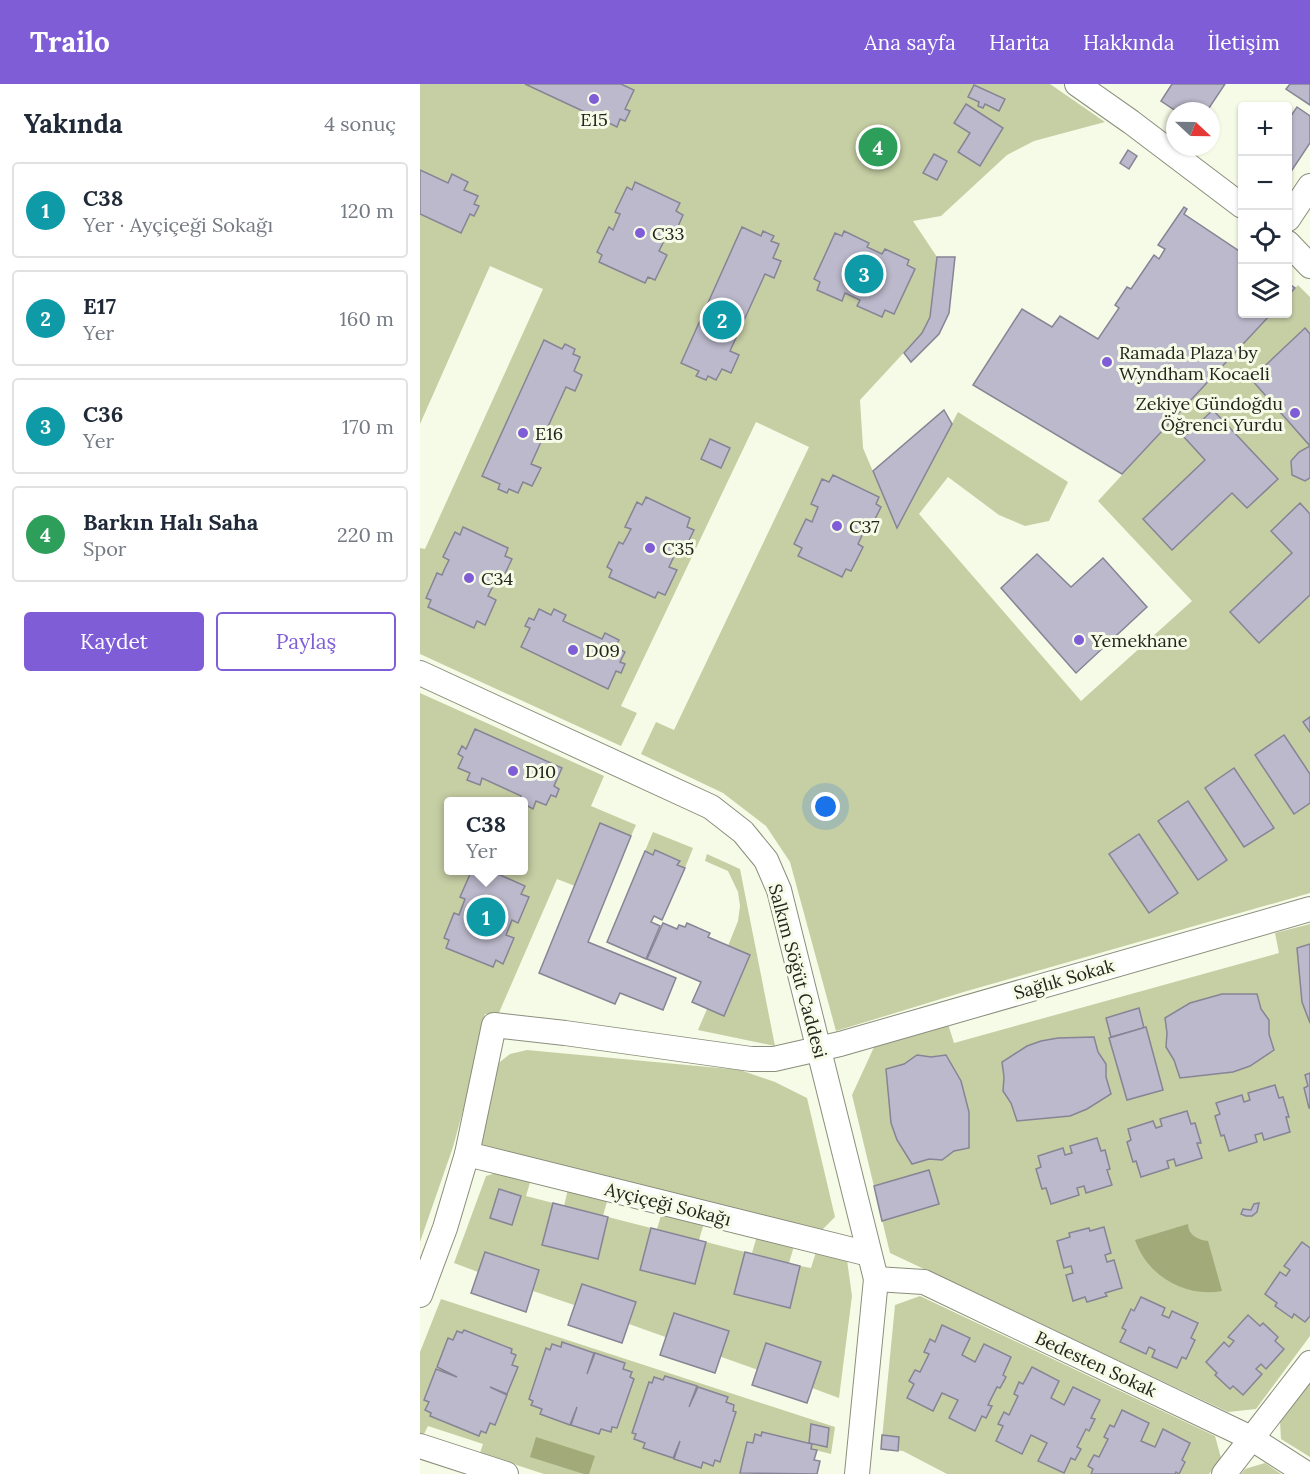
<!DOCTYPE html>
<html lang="tr">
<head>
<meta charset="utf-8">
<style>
  :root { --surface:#fff; --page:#f2f2f3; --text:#1f2937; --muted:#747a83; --line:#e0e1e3; --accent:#7f5dd7 }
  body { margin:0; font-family:Lora,serif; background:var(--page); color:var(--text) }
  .controls { position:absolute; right:18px; top:18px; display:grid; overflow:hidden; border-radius:6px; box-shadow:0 2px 4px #0004 }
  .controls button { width:54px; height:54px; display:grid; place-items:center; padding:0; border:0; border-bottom:2px solid var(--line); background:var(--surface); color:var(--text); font:30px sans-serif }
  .compass { position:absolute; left:746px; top:18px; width:54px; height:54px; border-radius:50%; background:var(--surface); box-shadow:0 2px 4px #0004; rotate:112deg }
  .you { position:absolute; left:406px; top:723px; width:21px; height:21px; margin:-15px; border:4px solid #fff; border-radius:50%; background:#1a73e8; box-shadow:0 0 0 9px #1a73e833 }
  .badge { display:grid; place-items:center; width:39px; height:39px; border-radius:50%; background:var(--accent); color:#fff; font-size:20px; font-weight:700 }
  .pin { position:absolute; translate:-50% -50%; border:3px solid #fff; box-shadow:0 2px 6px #0006 }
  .popup { position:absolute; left:24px; top:713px; width:84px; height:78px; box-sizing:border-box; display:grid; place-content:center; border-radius:6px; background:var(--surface); filter:drop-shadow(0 2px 4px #0005); font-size:20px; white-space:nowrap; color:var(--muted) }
  .popup b { font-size:22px; color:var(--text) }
  .popup::after { content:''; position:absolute; left:50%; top:100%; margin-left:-12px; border:12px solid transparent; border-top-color:var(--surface) }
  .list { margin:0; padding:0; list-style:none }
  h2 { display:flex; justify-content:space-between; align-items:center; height:78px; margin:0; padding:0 24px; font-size:26px }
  h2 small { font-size:20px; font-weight:400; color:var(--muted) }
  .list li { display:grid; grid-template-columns:39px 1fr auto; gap:18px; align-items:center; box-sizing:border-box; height:96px; margin:0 12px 12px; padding:0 12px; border:2px solid var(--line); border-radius:6px }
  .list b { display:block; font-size:22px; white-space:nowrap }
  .list p { margin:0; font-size:20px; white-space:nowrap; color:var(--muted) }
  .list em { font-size:20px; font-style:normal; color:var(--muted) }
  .actions { display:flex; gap:12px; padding:18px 24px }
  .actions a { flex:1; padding:14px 0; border:2px solid var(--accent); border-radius:6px; text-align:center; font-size:21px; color:var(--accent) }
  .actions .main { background:var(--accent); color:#fff }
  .icon { flex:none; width:33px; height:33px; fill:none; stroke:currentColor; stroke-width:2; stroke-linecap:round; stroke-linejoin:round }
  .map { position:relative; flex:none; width:890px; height:1390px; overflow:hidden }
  header { display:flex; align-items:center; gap:36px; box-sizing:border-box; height:84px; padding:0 30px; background:var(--accent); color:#fff }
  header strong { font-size:28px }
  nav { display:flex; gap:33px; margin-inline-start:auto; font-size:21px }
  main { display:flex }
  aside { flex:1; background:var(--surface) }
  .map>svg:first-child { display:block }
  .green { fill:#c6cea4; fill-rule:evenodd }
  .water { fill:#a1aa78 }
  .building { fill:#bcb9cc; stroke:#868495; stroke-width:1.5 }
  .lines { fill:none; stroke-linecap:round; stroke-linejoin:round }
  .minor-casing { stroke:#8a8e7c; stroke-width:26 }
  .minor { stroke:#fff; stroke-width:24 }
  .poi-dot { fill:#7f5dd7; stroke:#f6fbe7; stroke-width:2 }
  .labels { text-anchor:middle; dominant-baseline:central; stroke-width:6; stroke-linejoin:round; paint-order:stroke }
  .poi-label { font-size:18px; fill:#23241d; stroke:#f6fbe7; text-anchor:start }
  .street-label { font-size:18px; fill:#23241d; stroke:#f6fbe7 }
</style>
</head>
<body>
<header>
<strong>Trailo</strong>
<nav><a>Ana sayfa</a><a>Harita</a><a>Hakkında</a><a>İletişim</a></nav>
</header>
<main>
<aside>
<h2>Yakında<small>4 sonuç</small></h2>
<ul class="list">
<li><span class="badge" style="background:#0f9aa8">1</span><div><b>C38</b><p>Yer · Ayçiçeği Sokağı</p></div><em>120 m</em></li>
<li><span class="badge" style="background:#0f9aa8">2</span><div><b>E17</b><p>Yer</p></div><em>160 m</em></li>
<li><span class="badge" style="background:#0f9aa8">3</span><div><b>C36</b><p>Yer</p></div><em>170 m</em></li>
<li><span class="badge" style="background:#2e9e5b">4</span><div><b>Barkın Halı Saha</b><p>Spor</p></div><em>220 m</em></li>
</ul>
<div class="actions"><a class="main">Kaydet</a><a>Paylaş</a></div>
</aside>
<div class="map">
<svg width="890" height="1390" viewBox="0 0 890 1390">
  <rect width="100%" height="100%" fill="#f6fbe7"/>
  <!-- green -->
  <g class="green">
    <polygon points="0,0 630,0 685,38 614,57 587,71 521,132 493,137 517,173 510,233 502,249 440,316 443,364 477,444 538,328 648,398 629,437 605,442 579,431 528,393 499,430 661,617 772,517 678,417 851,230 868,230 868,212 878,201 890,213 890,809 547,907 416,947 370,778 346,742 303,709 221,670 236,638 254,646 389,363 336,338 201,622 217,629 201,662 0,570 0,464 5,465 123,205 70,182 0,340"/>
    <path d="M0,609L184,692L171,722L216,741L211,752L180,740L155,802L137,795L78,931L65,930L51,997L33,1063L0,1158ZM28,718H104V786H28Z"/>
    <polygon points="233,748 273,764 265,784 257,781 259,776 236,766 233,771 225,767"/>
    <polygon points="287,770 320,785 355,962 278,946 287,925 304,931 330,871 308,862 318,837 320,822 318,808 308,787 285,777"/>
    <polygon points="890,840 890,1252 836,1325 808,1328 470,1169 432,1011 455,961 528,940 534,959 859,869 855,849"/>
    <polygon points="107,966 320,986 355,998 387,1014 415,1133 401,1147 60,1061 76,981 90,970"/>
    <polygon points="80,1088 111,1095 106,1112 133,1119 122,1161 177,1175 188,1133 231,1144 220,1186 275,1200 286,1158 325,1168 314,1210 369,1224 380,1182 391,1184 396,1168 427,1176 432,1212 419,1314 392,1304 401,1278 347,1260 338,1286 209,1240 216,1218 162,1200 154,1221 113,1207 119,1186 66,1168 58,1188 34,1179 66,1092"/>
    <polygon points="148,1105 188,1114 183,1132 144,1122"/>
    <polygon points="242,1128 284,1139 279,1156 237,1145"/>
    <polygon points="337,1152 374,1162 369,1179 332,1169"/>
    <polygon points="500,1212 795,1352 801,1374 789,1390 527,1390 483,1367 461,1365 475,1221"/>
    <polygon points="21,1215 415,1343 411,1370 391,1365 392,1360 342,1348 341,1352 335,1351 333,1359 327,1358 320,1389 324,1390 124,1390 60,1369 63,1360 8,1342 4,1350 0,1349 0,1268"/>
    <polygon points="890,1298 890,1373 861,1355 860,1337"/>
    <polygon points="845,1379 861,1390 821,1390 825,1385"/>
  </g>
  <!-- water -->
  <g class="water">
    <path d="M768,1140C768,1151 778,1156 788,1157L802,1207C764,1214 727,1191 715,1156Z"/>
    <polygon points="116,1353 175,1372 169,1390 164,1390 110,1373"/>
  </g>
  <!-- building -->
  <g class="building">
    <polygon points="105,0 201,0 214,6 205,25 210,27 205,37 200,35 197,43 183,36 179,44 164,37 167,29"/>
    <polygon points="752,0 805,0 787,27 756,27 741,17"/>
    <polygon points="870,0 890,0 890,21 866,5"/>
    <polygon points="554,1 585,15 579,27 565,20 563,24 558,22 559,18 548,13"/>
    <polygon points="546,20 583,44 560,82 538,68 550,49 534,39"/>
    <polygon points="877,23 890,32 890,59 868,92 868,36"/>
    <polygon points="708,66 717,72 709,85 700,79"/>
    <polygon points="514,70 527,77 517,96 503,89"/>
    <polygon points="0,86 28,99 32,90 48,98 44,106 58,112 54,120 59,122 54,132 50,130 41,149 0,130"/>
    <polygon points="215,98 260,119 256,127 263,131 252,156 246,153 239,167 247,171 235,196 228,193 225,199 179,178 182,171 177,168 189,143 193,146 200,130 195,128 207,103 212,106"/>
    <polygon points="764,123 767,125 764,130 822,169 822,230 851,230 702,390 553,301 602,225 632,243 640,232 678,255 699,224 695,221 707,203 711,205 734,171 739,175 745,165 738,161"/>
    <polygon points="322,143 341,152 343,147 354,152 351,157 359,160 353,174 361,177 354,194 345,190 310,267 319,271 311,289 302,285 296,296 288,292 286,296 276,292 279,287 261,279"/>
    <polygon points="424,147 449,159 447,163 462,170 465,165 489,176 487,181 495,185 474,230 465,226 462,233 437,222 440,216 425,209 422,217 397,206 400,198 394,195 415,149 422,152"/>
    <polygon points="517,173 535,173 529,229 519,250 491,278 484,269 502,249 510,233"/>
    <polygon points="868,199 875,204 868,212"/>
    <polygon points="885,244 890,250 890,394 885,397 872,391 871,377 879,368 890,362 831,295"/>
    <polygon points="124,256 142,265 145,260 155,265 153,270 160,273 154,287 162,291 155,307 146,303 111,380 121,384 112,402 103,398 98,409 89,405 87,409 78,405 80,400 62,392"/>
    <polygon points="524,326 532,340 477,444 453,387"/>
    <polygon points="793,326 858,395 827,424 812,409 752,466 723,435 785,376 764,353"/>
    <polygon points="290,355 310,364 301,384 281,375"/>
    <polygon points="413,391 459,413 456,420 461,423 449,447 445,445 438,460 443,463 431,487 426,485 422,493 378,472 382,464 374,460 386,435 392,438 398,423 391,420 402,395 409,398"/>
    <polygon points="226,413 270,434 267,443 274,446 262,471 256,468 249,483 257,486 245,511 238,508 235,514 189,493 192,486 187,483 199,458 203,460 211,445 205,443 217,418 222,421"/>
    <polygon points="880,419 890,430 890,511 839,559 810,528 872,469 851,447"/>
    <polygon points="43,443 88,464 85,472 92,475 80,500 75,498 68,512 76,516 65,541 57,537 54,544 8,523 11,516 6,514 17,489 22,491 25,484 29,476 23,473 35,448 40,451"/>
    <polygon points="617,470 651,503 683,474 727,523 656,589 581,504"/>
    <polygon points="119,525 131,531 134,525 146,531 143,537 182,555 185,549 199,556 195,563 205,568 200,578 205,580 201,589 196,587 188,605 101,563 110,544 105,542 109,534 114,536"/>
    <polygon points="890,633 890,648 883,638"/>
    <polygon points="55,645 142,684 134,702 139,705 136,713 131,711 126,721 116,717 113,725 104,720 104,718 99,718 101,712 62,694 60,701 47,696 50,689 38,684 43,673 38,670 42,662 46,665"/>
    <polygon points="864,651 890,690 890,719 874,730 835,671"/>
    <polygon points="814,684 854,744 824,763 785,704"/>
    <polygon points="768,717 807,776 778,796 738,737"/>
    <polygon points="180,739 211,752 168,858 256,894 243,926 200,909 195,920 119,889"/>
    <polygon points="719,750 758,809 729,829 689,770"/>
    <polygon points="235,766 260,777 257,781 265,784 242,836 234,832 231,838 240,842 226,875 187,858 225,767 233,771"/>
    <polygon points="58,786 69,786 105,802 101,810 109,813 98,839 92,836 86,851 94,854 83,880 76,876 73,883 26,864 29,856 24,854 34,829 39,831 45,815 40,813 51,788 56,790"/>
    <polygon points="243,839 257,845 259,841 265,843 267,839 290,849 288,853 330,871 304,932 272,918 281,898 227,875"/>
    <polygon points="890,860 890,939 882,918 877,864"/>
    <polygon points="802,910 837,910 841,925 849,936 849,950 854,966 830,982 813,988 760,994 754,976 746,963 747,949 745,934 770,919"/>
    <polygon points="719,924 724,944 691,953 686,934"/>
    <polygon points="726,943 743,1006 707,1016 689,954"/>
    <polygon points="674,953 678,968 686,980 686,993 691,1010 667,1025 650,1032 597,1037 591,1019 583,1007 584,993 582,978 607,962 621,957 638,954"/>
    <polygon points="497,971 511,973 526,971 541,997 549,1028 549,1064 534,1067 522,1076 509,1075 492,1080 477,1056 471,1039 466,985 484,980"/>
    <polygon points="890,989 890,1024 889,1024 884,1004 888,1002 885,991"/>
    <polygon points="855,1001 859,1014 863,1013 869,1033 866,1033 870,1048 844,1056 842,1049 835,1051 837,1058 809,1067 804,1051 801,1052 795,1032 800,1030 796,1019 822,1011 824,1018 830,1016 828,1009"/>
    <polygon points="767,1027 771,1040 775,1039 781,1059 777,1059 782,1074 756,1082 754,1075 747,1077 749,1084 721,1093 716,1077 713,1078 707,1058 711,1056 708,1045 733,1037 736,1044 742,1042 740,1035"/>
    <polygon points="677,1054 681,1067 685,1066 690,1085 687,1086 692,1101 666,1109 664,1102 657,1104 659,1111 631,1120 626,1104 622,1105 616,1085 621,1083 618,1072 643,1064 645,1071 652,1069 650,1062"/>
    <polygon points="509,1086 519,1120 462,1137 454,1102"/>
    <polygon points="79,1105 101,1112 92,1141 70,1134"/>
    <polygon points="133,1119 188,1133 178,1175 122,1161"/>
    <polygon points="839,1119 837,1128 832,1132 826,1132 821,1130 823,1125 831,1126 834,1120"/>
    <polygon points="684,1143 691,1169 685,1171 687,1178 694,1176 702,1204 685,1209 687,1212 667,1218 665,1213 653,1217 646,1191 653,1189 651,1182 644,1184 637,1157 650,1153 649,1149 669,1144 670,1147"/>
    <polygon points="231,1144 286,1158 275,1200 220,1186"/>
    <polygon points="882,1158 890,1164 890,1232 885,1238 874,1230 872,1234 855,1222 857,1219 845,1210 860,1188 866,1192 870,1186 864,1182"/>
    <polygon points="65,1168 119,1186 106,1228 51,1209"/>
    <polygon points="325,1168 380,1182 370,1224 314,1210"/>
    <polygon points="162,1200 216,1218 202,1259 148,1241"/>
    <polygon points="721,1213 745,1224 742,1231 749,1234 752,1227 778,1239 771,1254 775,1256 766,1275 762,1273 757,1284 732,1273 735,1266 729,1263 726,1270 700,1258 706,1246 702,1244 711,1225 714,1227"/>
    <polygon points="254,1229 309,1247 295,1289 240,1271"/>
    <polygon points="828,1231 840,1242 843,1239 858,1253 855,1257 864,1265 846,1285 841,1280 836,1285 842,1290 823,1311 813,1302 810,1305 795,1291 797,1289 786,1278 804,1258 809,1263 814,1257 808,1253"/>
    <polygon points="522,1241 550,1254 542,1271 555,1278 564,1260 591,1273 583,1291 586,1293 580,1304 577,1303 568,1321 572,1322 566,1334 562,1332 555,1347 529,1334 538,1316 522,1309 513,1327 487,1314 494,1300 489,1297 495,1286 500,1288 509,1270 504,1268 510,1255 515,1258"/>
    <polygon points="44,1246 92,1265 91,1269 96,1271 92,1281 98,1283 87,1310 70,1303 87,1311 75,1341 70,1339 66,1349 61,1347 59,1352 10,1332 11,1329 5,1326 9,1318 4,1316 16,1285 37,1293 17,1283 28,1254 33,1256 37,1247 42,1249"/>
    <polygon points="142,1258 174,1269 167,1290 175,1269 205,1279 203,1285 212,1288 210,1293 214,1295 197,1344 192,1343 191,1348 181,1345 179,1350 151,1341 157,1323 150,1341 120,1330 122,1325 111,1321 113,1317 109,1315 126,1264 130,1266 132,1260 141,1263"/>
    <polygon points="346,1259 401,1278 387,1319 332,1301"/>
    <polygon points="612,1283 639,1297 631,1314 644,1321 653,1303 680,1316 671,1334 675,1335 669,1347 666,1345 657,1363 661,1365 655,1376 651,1374 644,1389 618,1377 627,1359 611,1351 602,1370 576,1357 583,1342 578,1340 584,1328 589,1331 598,1312 594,1310 599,1298 603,1300"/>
    <polygon points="245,1292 277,1302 269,1323 278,1303 308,1313 306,1318 314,1321 313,1327 316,1328 300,1378 295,1376 293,1382 283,1378 281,1384 254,1375 260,1357 253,1374 223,1364 225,1359 214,1355 216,1350 212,1349 229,1298 232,1299 234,1293 243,1296"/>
    <polygon points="702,1326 729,1339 721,1357 735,1363 743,1345 770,1359 762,1376 765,1378 759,1390 756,1388 755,1390 671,1390 673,1385 668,1382 674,1371 679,1373 688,1355 684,1353 690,1341 694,1343"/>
    <polygon points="391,1340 409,1344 407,1363 389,1359"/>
    <polygon points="342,1348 392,1360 391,1365 397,1366 394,1376 400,1377 397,1390 320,1389 327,1358 333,1359 335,1350 341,1352"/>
    <polygon points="462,1351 479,1353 478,1367 461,1365"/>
  </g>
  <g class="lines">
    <defs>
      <g id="minor">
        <polyline points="657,0 711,38 822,122"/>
        <polyline points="868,135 890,102"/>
        <polyline points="868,159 890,182"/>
        <polyline points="0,589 291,723 323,748 346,776 359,806 456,1195 437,1390"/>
        <polyline points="47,1070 449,1170"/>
        <polyline points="456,1195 504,1198 831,1354 887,1390"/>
        <polyline points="0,1211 25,1144 47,1070 74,941 145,949 331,975 354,975 420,960 890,825"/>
        <polyline points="0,1362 86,1390"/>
        <polyline points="804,1390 890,1279"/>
      </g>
    </defs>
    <!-- minor casing -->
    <use href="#minor" class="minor-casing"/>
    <!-- minor -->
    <use href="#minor" class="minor"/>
  </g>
  <!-- markers -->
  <g class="poi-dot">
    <circle cx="174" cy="15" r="6"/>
    <circle cx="220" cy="149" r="6"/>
    <circle cx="687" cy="278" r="6"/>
    <circle cx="875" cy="329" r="6"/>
    <circle cx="103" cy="349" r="6"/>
    <circle cx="417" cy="442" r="6"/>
    <circle cx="230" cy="464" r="6"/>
    <circle cx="49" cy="494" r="6"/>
    <circle cx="659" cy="556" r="6"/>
    <circle cx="153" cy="566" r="6"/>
    <circle cx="93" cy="687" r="6"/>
  </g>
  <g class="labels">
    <!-- poi labels -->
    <g class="poi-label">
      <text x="174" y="35" text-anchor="middle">E15</text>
      <text x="232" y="149">C33</text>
      <text x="699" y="268">Ramada Plaza by<tspan x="699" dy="21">Wyndham Kocaeli</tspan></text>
      <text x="863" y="319" text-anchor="end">Zekiye Gündoğdu<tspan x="863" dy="21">Öğrenci Yurdu</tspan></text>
      <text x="115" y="349">E16</text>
      <text x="429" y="442">C37</text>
      <text x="242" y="464">C35</text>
      <text x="61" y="494">C34</text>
      <text x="671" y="556">Yemekhane</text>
      <text x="165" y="566">D09</text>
      <text x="105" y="687">D10</text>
    </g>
    <!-- street labels -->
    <g class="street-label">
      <text transform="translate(378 887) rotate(75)">Salkım Söğüt Caddesi</text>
      <text transform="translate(644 895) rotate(-16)">Sağlık Sokak</text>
      <text transform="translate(248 1120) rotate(14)">Ayçiçeği Sokağı</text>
      <text transform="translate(676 1280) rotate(25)">Bedesten Sokak</text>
    </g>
  </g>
</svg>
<div class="controls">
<button>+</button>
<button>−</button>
<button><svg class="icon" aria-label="locate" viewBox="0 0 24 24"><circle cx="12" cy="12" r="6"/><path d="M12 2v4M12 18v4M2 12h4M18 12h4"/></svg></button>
<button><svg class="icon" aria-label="layers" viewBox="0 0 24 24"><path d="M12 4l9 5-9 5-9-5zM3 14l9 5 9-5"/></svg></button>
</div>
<svg class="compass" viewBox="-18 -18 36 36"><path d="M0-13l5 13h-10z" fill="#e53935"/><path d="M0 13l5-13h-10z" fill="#747a83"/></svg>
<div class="you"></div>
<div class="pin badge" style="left:66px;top:833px;background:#0f9aa8">1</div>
<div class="popup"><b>C38</b>Yer</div>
<div class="pin badge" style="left:302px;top:236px;background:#0f9aa8">2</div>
<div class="pin badge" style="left:444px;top:190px;background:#0f9aa8">3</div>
<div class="pin badge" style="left:458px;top:63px;background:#2e9e5b">4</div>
</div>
</main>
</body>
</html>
